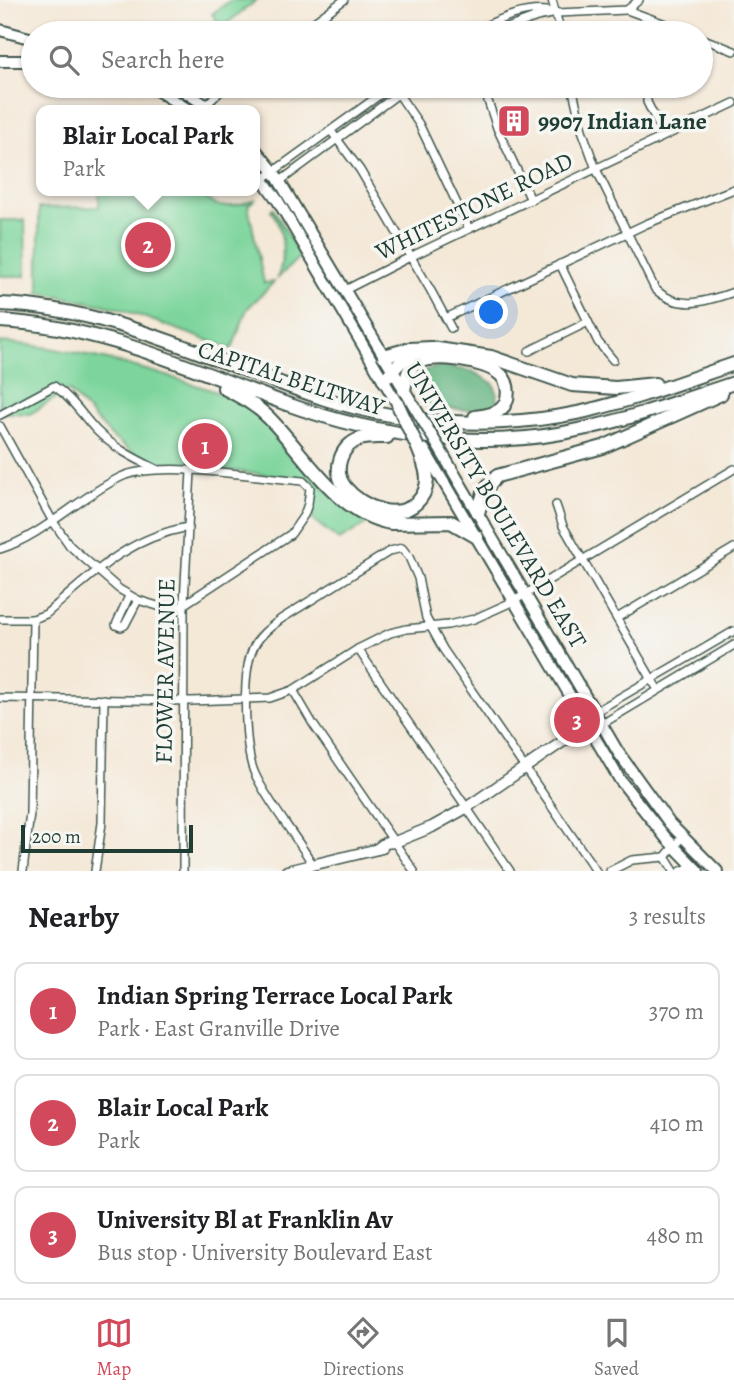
<!DOCTYPE html>
<html lang="en">
<head>
<meta charset="utf-8">
<style>
  :root { --surface:#fff; --page:#f6f6f6; --text:#202124; --muted:#757577; --line:#e0e0e0; --accent:#d1495b }
  body { margin:0; font-family:Alegreya,serif; background:var(--page); color:var(--text) }
  .scale { position:absolute; left:21px; bottom:18px; width:172px; box-sizing:border-box; padding-left:7px; border:4px solid #1f3d34; border-top:0; font-size:19px; line-height:24px; white-space:nowrap; color:#1f3d34; -webkit-text-stroke:5px #f6f6f2; paint-order:stroke }
  .you { position:absolute; left:492px; top:313px; width:24px; height:24px; margin:-18px; border:5px solid #fff; border-radius:50%; background:#1a73e8; box-shadow:0 0 0 10px #1a73e833 }
  .badge { display:grid; place-items:center; width:46px; height:46px; border-radius:50%; background:var(--accent); color:#fff; font-size:23px; font-weight:700 }
  .pin { position:absolute; translate:-50% -50%; border:4px solid #fff; box-shadow:0 2px 7px #0006 }
  .popup { position:absolute; left:36px; top:105px; width:224px; height:91px; box-sizing:border-box; display:grid; place-content:center; border-radius:14px; background:var(--surface); filter:drop-shadow(0 2px 5px #0005); font-size:23px; white-space:nowrap; color:var(--muted) }
  .popup b { font-size:26px; color:var(--text) }
  .popup::after { content:''; position:absolute; left:50%; top:100%; margin-left:-14px; border:14px solid transparent; border-top-color:var(--surface) }
  .list { margin:0; padding:0; list-style:none }
  h2 { display:flex; justify-content:space-between; align-items:center; height:91px; margin:0; padding:0 28px; font-size:30px }
  h2 small { font-size:23px; font-weight:400; color:var(--muted) }
  .list li { display:grid; grid-template-columns:46px 1fr auto; gap:21px; align-items:center; box-sizing:border-box; height:98px; margin:0 14px 14px; padding:0 14px; border:2px solid var(--line); border-radius:14px }
  .list b { display:block; font-size:26px; white-space:nowrap }
  .list p { margin:0; font-size:23px; white-space:nowrap; color:var(--muted) }
  .list em { font-size:23px; font-style:normal; color:var(--muted) }
  .icon { flex:none; width:38px; height:38px; fill:none; stroke:currentColor; stroke-width:2; stroke-linecap:round; stroke-linejoin:round }
  .map { position:relative; flex:none; width:734px; height:871px; overflow:hidden }
  .search { position:absolute; background:var(--surface); box-shadow:0 2px 5px #0004; left:21px; right:21px; top:21px; height:77px; display:flex; align-items:center; gap:18px; box-sizing:border-box; padding:0 24px; border-radius:38px; color:var(--muted); font-size:26px }
  .sheet { height:427px; background:var(--surface) }
  nav { display:flex; justify-content:space-around; align-items:center; box-sizing:border-box; height:98px; border-top:2px solid var(--line); background:var(--surface); font-size:19px; color:var(--muted) }
  nav a { display:grid; justify-items:center; gap:4px }
  nav .on { color:var(--accent) }
  .map>svg:first-child { display:block }
  .green { fill:#7dd59b; stroke:#4e8968; stroke-width:2 }
  .forest { fill:#66b683; stroke:#427a5c; stroke-width:2 }
  .lines { fill:none; stroke-linecap:round; stroke-linejoin:round }
  .street-casing { stroke:#3f574c; stroke-width:10 }
  .secondary-casing { stroke:#3f574c; stroke-width:13 }
  .primary-casing { stroke:#3f574c; stroke-width:14 }
  .highway-casing { stroke:#3f574c; stroke-width:16 }
  .street { stroke:#fff; stroke-width:7 }
  .secondary { stroke:#fff; stroke-width:10 }
  .primary { stroke:#fff; stroke-width:10 }
  .highway { stroke:#fff; stroke-width:12 }
  .primary-bridge-casing { stroke:#3f574c; stroke-width:14; stroke-linecap:butt }
  .highway-bridge-casing { stroke:#3f574c; stroke-width:16; stroke-linecap:butt }
  .primary-bridge { stroke:#fff; stroke-width:10 }
  .highway-bridge { stroke:#fff; stroke-width:12 }
  .labels { text-anchor:middle; dominant-baseline:central; stroke-width:7; stroke-linejoin:round; paint-order:stroke }
  .poi-label { font-size:24px; font-weight:bold; fill:#1f3d34; stroke:#f6f6f2; text-anchor:start }
  .street-label { font-size:24px; fill:#1f3d34; stroke:#f6f6f2 }
</style>
</head>
<body>
<div class="map">
<svg width="734" height="871" viewBox="0 0 734 871">
  <rect width="100%" height="100%" fill="#f6f6f2"/>
  <filter id="ink" filterUnits="userSpaceOnUse"><feTurbulence type="fractalNoise" baseFrequency=".0143" numOctaves="2"/><feDisplacementMap in="SourceGraphic" scale="14" xChannelSelector="R" yChannelSelector="G"/><feConvolveMatrix kernelMatrix="1 2 1 2 8 2 1 2 1" color-interpolation-filters="sRGB"/></filter>
  <filter id="wash" filterUnits="userSpaceOnUse"><feTurbulence type="fractalNoise" baseFrequency=".00686" numOctaves="4" result="noise"/><feDisplacementMap in="SourceGraphic" scale="28" xChannelSelector="R" yChannelSelector="G"/><feGaussianBlur stdDeviation="1.57" result="paint"/><feColorMatrix in="noise" values="0 0 0 0 0 0 0 0 0 0 0 0 0 0 0 0 0 1.4 0 .05"/><feComposite in="paint" operator="in"/></filter>
  <g filter="url(#wash)">
    <rect width="100%" height="100%" fill="#f4e8d7"/>
    <!-- green -->
    <g class="green">
      <polygon points="231,0 257,0 222,27 212,14"/>
      <path d="M99,191H201C214,214 235,206 256,199L248,205L264,283L274,282L247,309L232,349L118,308L39,292V208L99,207Z"/>
      <path d="M273,208L300,256L277,279C286,255 285,232 271,210Z"/>
      <polygon points="0,220 25,220 26,276 0,276"/>
      <path d="M0,342C61,347 119,361 177,379C207,389 241,397 264,419C278,432 289,450 301,465C321,488 346,504 372,521L339,540L312,519L316,491L311,484L303,479L152,462L135,454L113,438L68,390L30,414L0,412Z"/>
    </g>
    <!-- forest -->
    <polygon class="forest" points="441,366 472,371 494,384 497,393 496,406 486,411 427,407 412,381 419,372"/>
  </g>
  <g filter="url(#ink)">
    <g class="lines">
      <defs>
        <g id="street">
          <polyline points="552,0 561,33"/>
          <polyline points="627,10 690,33"/>
          <polyline points="299,33 344,0"/>
          <path d="M470,33C493,22 527,5 553,12"/>
          <polyline points="494,33 537,17 557,13 627,10 639,0"/>
          <polyline points="701,38 734,51"/>
          <polyline points="393,86 419,124 469,229"/>
          <polyline points="483,86 497,128 531,200"/>
          <path d="M572,86L582,130L596,169L655,289C680,312 706,301 734,292"/>
          <polyline points="647,93 647,102 664,136"/>
          <polyline points="206,105 226,86"/>
          <polyline points="331,131 360,170 431,291 451,328"/>
          <polyline points="263,179 392,86"/>
          <polyline points="279,182 409,86"/>
          <polyline points="560,264 598,342 613,360"/>
          <polyline points="345,290 410,257 734,103"/>
          <polyline points="446,318 646,224 734,189"/>
          <polyline points="529,351 588,322"/>
          <path d="M0,415L54,386C71,397 82,415 96,430C114,448 134,458 156,469"/>
          <path d="M0,426L52,520L70,546L119,589L138,600L174,611L291,534L304,515L308,504L310,488L303,481C258,477 158,460 121,477C79,497 44,535 0,549"/>
          <polyline points="556,505 563,526 658,690"/>
          <polyline points="129,596 116,625 121,627 125,625 138,600"/>
          <polyline points="617,618 734,548"/>
          <path d="M0,619H33L46,614C92,575 125,539 188,527"/>
          <polyline points="358,649 510,871"/>
          <polyline points="293,690 313,724 414,871"/>
          <polyline points="0,698 191,701 270,698 293,690 358,649 390,633 406,629 448,625 474,619 514,601 734,469"/>
          <polyline points="595,712 734,631"/>
          <polyline points="602,724 734,645"/>
          <polyline points="665,857 674,871"/>
          <path d="M313,865C295,834 270,806 255,774C244,750 242,675 252,651C257,637 269,628 281,619L390,551L402,548L409,557L418,578L426,618L443,649L596,871"/>
          <polyline points="23,871 30,813 33,619"/>
          <polyline points="95,871 102,823 104,699"/>
          <polyline points="183,871 184,603 191,471"/>
          <polyline points="610,871 632,860 665,857 682,837"/>
          <polyline points="681,871 693,866"/>
        </g>
        <g id="secondary">
          <polyline points="377,849 385,843 395,842 432,827 466,808 587,725 595,712"/>
          <polyline points="287,871 382,848"/>
        </g>
        <g id="primary">
          <polyline points="0,30 33,39"/>
          <polyline points="0,61 33,61"/>
          <polyline points="150,86 189,110"/>
          <polyline points="176,86 213,110"/>
          <polyline points="255,149 274,172 414,406"/>
          <polyline points="255,169 278,201 398,405"/>
          <polyline points="424,449 620,780 666,838 698,871"/>
          <polyline points="441,451 618,752 670,824 717,871"/>
        </g>
        <g id="highway">
          <path d="M0,304C114,308 219,364 325,399C407,425 497,430 582,412C634,400 684,381 734,364"/>
          <path d="M0,321C100,326 191,369 284,403C381,438 486,452 587,428C637,417 685,399 734,383"/>
          <polyline points="384,356 409,349 431,348 491,357 572,385 616,388 655,384"/>
          <polyline points="384,380 404,358 418,353"/>
          <path d="M224,388C241,397 256,405 269,418C305,454 337,514 391,523L451,522L477,537"/>
          <path d="M404,390C406,381 407,371 413,365C429,351 487,361 501,375C510,384 510,401 501,409C494,415 483,416 475,417"/>
          <path d="M387,437C378,437 369,436 360,439C341,445 332,470 345,487C362,508 400,524 420,499C433,483 425,465 418,448"/>
          <polyline points="478,513 485,489 497,476 603,447 721,394"/>
        </g>
      </defs>
      <!-- street casing -->
      <use href="#street" class="street-casing"/>
      <!-- secondary casing -->
      <use href="#secondary" class="secondary-casing"/>
      <!-- primary casing -->
      <use href="#primary" class="primary-casing"/>
      <!-- highway casing -->
      <use href="#highway" class="highway-casing"/>
      <!-- street -->
      <use href="#street" class="street"/>
      <!-- secondary -->
      <use href="#secondary" class="secondary"/>
      <!-- primary -->
      <use href="#primary" class="primary"/>
      <!-- highway -->
      <use href="#highway" class="highway"/>
      <defs>
        <polyline id="primary-bridge" points="414,406 441,451"/>
        <polyline id="highway-bridge" points="398,405 418,448"/>
      </defs>
      <!-- primary-bridge casing -->
      <use href="#primary-bridge" class="primary-bridge-casing"/>
      <!-- highway-bridge casing -->
      <use href="#highway-bridge" class="highway-bridge-casing"/>
      <!-- primary-bridge -->
      <use href="#primary-bridge" class="primary-bridge"/>
      <!-- highway-bridge -->
      <use href="#highway-bridge" class="highway-bridge"/>
    </g>
  </g>
  <!-- icons -->
  <defs>
    <symbol id="building-square" viewBox="-11 -11 22 22"><rect x="-9" y="-9" width="18" height="18" rx="4" fill="#d1495b" stroke="#f6f6f2"/><path d="M-4-6H4V6H1V3H-1V6H-4ZM-2.5-4.3h1.7v1.8h-1.7ZM.8-4.3h1.7v1.8H.8ZM-2.5-1h1.7V.8h-1.7ZM.8-1h1.7V.8H.8Z" fill="#fff"/></symbol>
  </defs>
  <g fill-rule="evenodd">
    <use href="#building-square" x="495" y="102" width="38" height="38"/>
  </g>
  <g class="labels">
    <!-- poi labels -->
    <g class="poi-label">
      <text x="538" y="121">9907 Indian Lane</text>
    </g>
    <!-- street labels -->
    <g class="street-label">
      <text transform="translate(474 206) rotate(-26)">WHITESTONE ROAD</text>
      <text transform="translate(291 378) rotate(18)">CAPITAL BELTWAY</text>
      <text transform="translate(496 505) rotate(59)">UNIVERSITY BOULEVARD EAST</text>
      <text transform="translate(165 671) rotate(-89)">FLOWER AVENUE</text>
    </g>
  </g>
</svg>
<div class="scale">200 m</div>
<div class="you"></div>
<div class="pin badge" style="left:205px;top:446px">1</div>
<div class="pin badge" style="left:148px;top:245px">2</div>
<div class="popup"><b>Blair Local Park</b>Park</div>
<div class="pin badge" style="left:577px;top:720px">3</div>
<div class="search"><svg class="icon" aria-label="search" viewBox="0 0 24 24"><circle cx="10" cy="10" r="6"/><path d="M15 15l6 6"/></svg>Search here</div>
</div>
<section class="sheet">
<h2>Nearby<small>3 results</small></h2>
<ul class="list">
<li><span class="badge">1</span><div><b>Indian Spring Terrace Local Park</b><p>Park · East Granville Drive</p></div><em>370 m</em></li>
<li><span class="badge">2</span><div><b>Blair Local Park</b><p>Park</p></div><em>410 m</em></li>
<li><span class="badge">3</span><div><b>University Bl at Franklin Av</b><p>Bus stop · University Boulevard East</p></div><em>480 m</em></li>
</ul>
</section>
<nav>
<a class="on"><svg class="icon" aria-label="map" viewBox="0 0 24 24"><path d="M3 6l6-2 6 2 6-2v14l-6 2-6-2-6 2zM9 4v14M15 6v14"/></svg>Map</a>
<a><svg class="icon" aria-label="directions" viewBox="0 0 24 24"><path d="M12 3l9 9-9 9-9-9zM9 14v-3h6M13 9l2 2-2 2"/></svg>Directions</a>
<a><svg class="icon" aria-label="saved" viewBox="0 0 24 24"><path d="M7 4h10v16l-5-4-5 4z"/></svg>Saved</a>
</nav>
</body>
</html>
